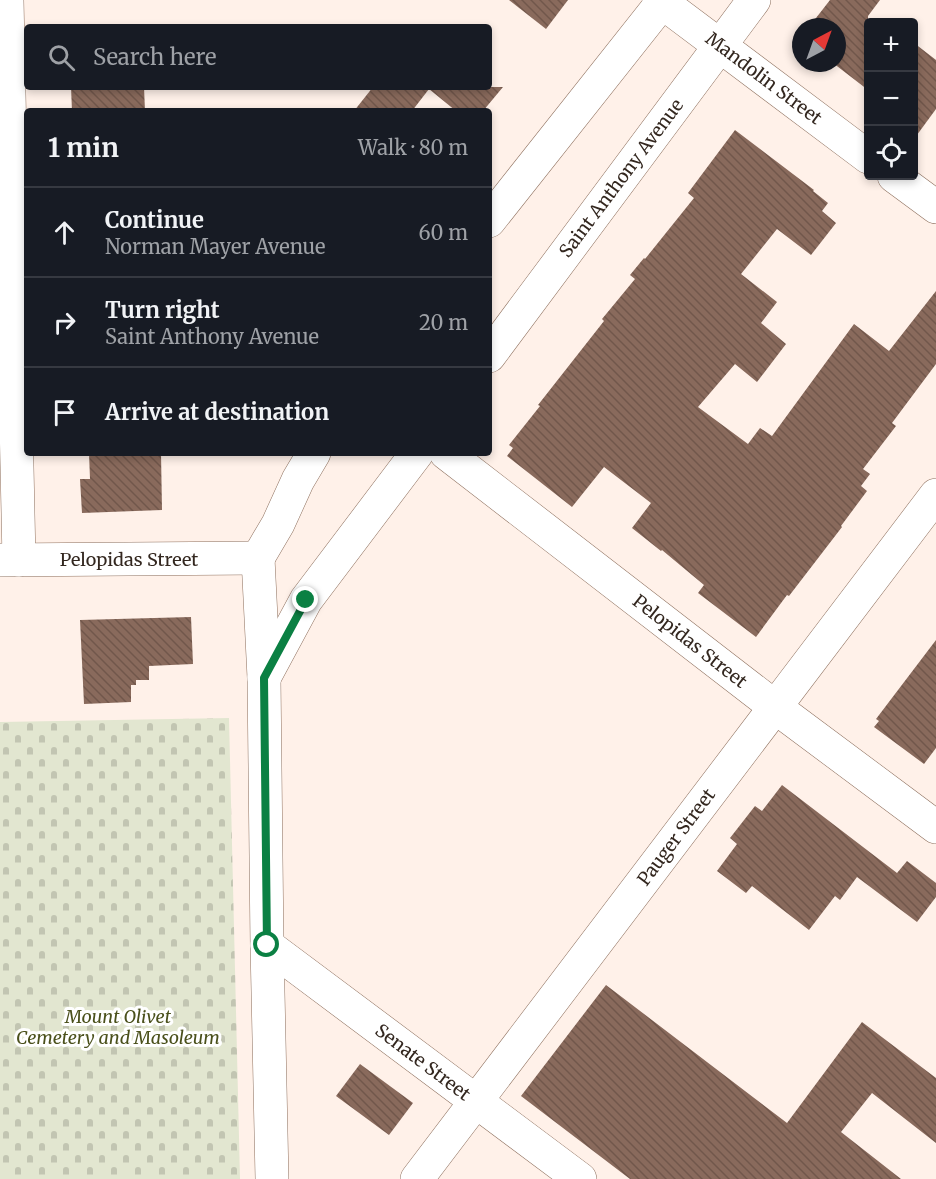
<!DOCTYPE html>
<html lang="en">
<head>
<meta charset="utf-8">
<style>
  :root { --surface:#171b24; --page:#242831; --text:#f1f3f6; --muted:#9ea1a6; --line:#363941 }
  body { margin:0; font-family:Merriweather,serif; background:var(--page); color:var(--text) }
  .controls { position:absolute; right:18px; top:18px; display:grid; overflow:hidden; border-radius:6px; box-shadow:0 3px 9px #0003 }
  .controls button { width:54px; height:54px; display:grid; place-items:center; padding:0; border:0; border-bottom:2px solid var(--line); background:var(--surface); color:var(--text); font:30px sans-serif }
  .compass { position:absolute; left:792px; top:18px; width:54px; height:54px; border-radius:50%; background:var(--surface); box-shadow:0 3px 9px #0003; rotate:41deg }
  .stop { position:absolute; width:18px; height:18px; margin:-14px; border:4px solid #0b8043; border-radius:50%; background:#fff }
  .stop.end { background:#0b8043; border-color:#fff; box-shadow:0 2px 6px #0008 }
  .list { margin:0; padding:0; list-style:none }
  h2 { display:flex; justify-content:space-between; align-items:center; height:78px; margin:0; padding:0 24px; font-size:26px }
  h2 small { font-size:20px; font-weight:400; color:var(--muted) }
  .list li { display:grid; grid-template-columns:39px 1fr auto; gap:18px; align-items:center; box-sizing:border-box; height:90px; padding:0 24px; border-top:2px solid var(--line) }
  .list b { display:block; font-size:22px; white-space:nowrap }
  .list p { margin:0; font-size:20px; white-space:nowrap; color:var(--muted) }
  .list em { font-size:20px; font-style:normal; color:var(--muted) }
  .icon { flex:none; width:33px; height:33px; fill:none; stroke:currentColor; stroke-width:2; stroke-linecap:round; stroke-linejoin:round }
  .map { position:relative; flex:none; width:936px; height:1179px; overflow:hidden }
  .search { position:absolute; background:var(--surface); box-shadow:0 3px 9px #0003; left:24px; top:24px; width:468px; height:66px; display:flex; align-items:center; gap:15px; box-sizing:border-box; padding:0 21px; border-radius:6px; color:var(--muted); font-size:22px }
  .panel { position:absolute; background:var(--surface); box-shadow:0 3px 9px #0003; left:24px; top:108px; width:468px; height:348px; border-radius:6px }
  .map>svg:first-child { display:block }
  .cemetery { fill:url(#cemetery-stones) }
  .building { fill:url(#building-back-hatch) }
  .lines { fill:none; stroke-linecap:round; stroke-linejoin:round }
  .minor-casing { stroke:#8e705e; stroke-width:34 }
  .minor { stroke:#fff; stroke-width:33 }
  .route { stroke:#0b8043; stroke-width:8 }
  .labels { text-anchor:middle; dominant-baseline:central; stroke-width:6; stroke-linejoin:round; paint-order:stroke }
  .street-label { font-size:18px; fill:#33271f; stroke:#fff }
  .park-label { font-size:18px; font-style:italic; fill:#4a501b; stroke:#fff }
</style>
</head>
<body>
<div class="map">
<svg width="936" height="1179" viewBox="0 0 936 1179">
  <defs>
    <pattern id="cemetery-stones" width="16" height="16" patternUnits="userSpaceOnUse" patternTransform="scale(1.5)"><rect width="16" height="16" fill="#e2e6d0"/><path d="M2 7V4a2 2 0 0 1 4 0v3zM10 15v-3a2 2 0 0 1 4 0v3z" fill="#c2c5b2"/></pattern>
    <pattern id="building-back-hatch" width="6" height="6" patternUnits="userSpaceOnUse" patternTransform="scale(1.5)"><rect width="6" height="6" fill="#896a5c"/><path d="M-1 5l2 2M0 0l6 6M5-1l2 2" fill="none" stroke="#71574b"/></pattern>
  </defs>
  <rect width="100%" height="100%" fill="#fff1e9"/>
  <!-- cemetery -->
  <polygon class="cemetery" points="229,718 240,1179 0,1179 0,722"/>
  <!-- building -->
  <g class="building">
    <polygon points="509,0 568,0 546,29"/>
    <polygon points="830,0 880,0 868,16 868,90 833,63 837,63 837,27 809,27"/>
    <polygon points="914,43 936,60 936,109 914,139"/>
    <polygon points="71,87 144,87 145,111 72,111"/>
    <polygon points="373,87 503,87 483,111 456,111 429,89 412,111 354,111"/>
    <polygon points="735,130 814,190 813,191 828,203 822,211 836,223 811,255 777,229 741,274 777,302 761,323 786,344 757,382 735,364 698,407 748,444 760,428 772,436 854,324 889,351 936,291 936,364 892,423 896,426 863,469 870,474 861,486 867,491 841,526 842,527 789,596 787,595 756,637 698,593 704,585 662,550 661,551 632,528 651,503 604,467 572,507 507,456 513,448 509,445 540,406 538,405 604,321 602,319 635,279 630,275 644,258 645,259 694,198 688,193"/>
    <polygon points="89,453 161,453 162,510 82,513 80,479 90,479"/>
    <polygon points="191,617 193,664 149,666 149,680 136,680 136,685 131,685 131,702 84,704 80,620"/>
    <polygon points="936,640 936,748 924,764 874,727 879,721 876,719"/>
    <polygon points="782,785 897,873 907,861 936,883 936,897 917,922 857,877 840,900 835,896 809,930 752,886 746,893 717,871 737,844 730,838 755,806 762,811"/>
    <polygon points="606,985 787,1123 862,1022 936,1078 936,1143 872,1093 841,1132 901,1179 630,1179 521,1096"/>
    <polygon points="360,1064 413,1103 389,1135 336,1096"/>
  </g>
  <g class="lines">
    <defs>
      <g id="minor">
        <polyline points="7,0 19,560"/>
        <polyline points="659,0 868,157"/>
        <polyline points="894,176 936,207"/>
        <polyline points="489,221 664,0"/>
        <polyline points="489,356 754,0"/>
        <polyline points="446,453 775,707 936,827"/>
        <polyline points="258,558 264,678 267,945 272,1179"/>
        <polyline points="258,558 278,524 298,480 314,453"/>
        <polyline points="0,560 258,558"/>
        <polyline points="264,678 306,600 417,453"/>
        <polyline points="267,945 580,1179"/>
        <polyline points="417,1179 936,495"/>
      </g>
    </defs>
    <!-- minor casing -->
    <use href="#minor" class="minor-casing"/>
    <!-- minor -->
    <use href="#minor" class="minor"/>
  </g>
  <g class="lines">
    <!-- route -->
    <polyline class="route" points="267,945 264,678 306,600"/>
  </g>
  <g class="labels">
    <!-- street labels -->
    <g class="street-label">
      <text transform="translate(764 78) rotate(37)">Mandolin Street</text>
      <text transform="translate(621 178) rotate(-53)">Saint Anthony Avenue</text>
      <text x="129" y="559">Pelopidas Street</text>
      <text transform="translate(690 641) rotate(38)">Pelopidas Street</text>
      <text transform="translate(676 837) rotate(-53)">Pauger Street</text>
      <text transform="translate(423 1062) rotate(37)">Senate Street</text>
    </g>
    <!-- park labels -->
    <g class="park-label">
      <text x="118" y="1016">Mount Olivet<tspan x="118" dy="21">Cemetery and Masoleum</tspan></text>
    </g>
  </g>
</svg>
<div class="controls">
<button>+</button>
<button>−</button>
<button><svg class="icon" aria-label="locate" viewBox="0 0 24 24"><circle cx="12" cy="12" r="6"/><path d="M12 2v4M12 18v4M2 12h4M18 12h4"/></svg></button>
</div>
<svg class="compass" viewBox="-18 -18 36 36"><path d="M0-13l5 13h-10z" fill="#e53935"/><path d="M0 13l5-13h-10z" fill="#9ea1a6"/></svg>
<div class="stop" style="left:267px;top:945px"></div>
<div class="stop end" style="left:306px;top:600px"></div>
<div class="search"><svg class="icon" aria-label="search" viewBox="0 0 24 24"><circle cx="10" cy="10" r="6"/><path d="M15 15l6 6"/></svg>Search here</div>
<section class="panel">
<h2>1 min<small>Walk · 80 m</small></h2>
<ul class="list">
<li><svg class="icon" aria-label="ahead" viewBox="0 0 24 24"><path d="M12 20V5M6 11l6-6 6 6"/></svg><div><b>Continue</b><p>Norman Mayer Avenue</p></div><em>60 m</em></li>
<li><svg class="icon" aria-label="right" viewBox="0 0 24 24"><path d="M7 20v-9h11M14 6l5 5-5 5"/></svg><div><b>Turn right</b><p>Saint Anthony Avenue</p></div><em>20 m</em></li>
<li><svg class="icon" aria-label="arrive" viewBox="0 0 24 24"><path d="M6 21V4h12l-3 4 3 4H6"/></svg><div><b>Arrive at destination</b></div></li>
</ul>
</section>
</div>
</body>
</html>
